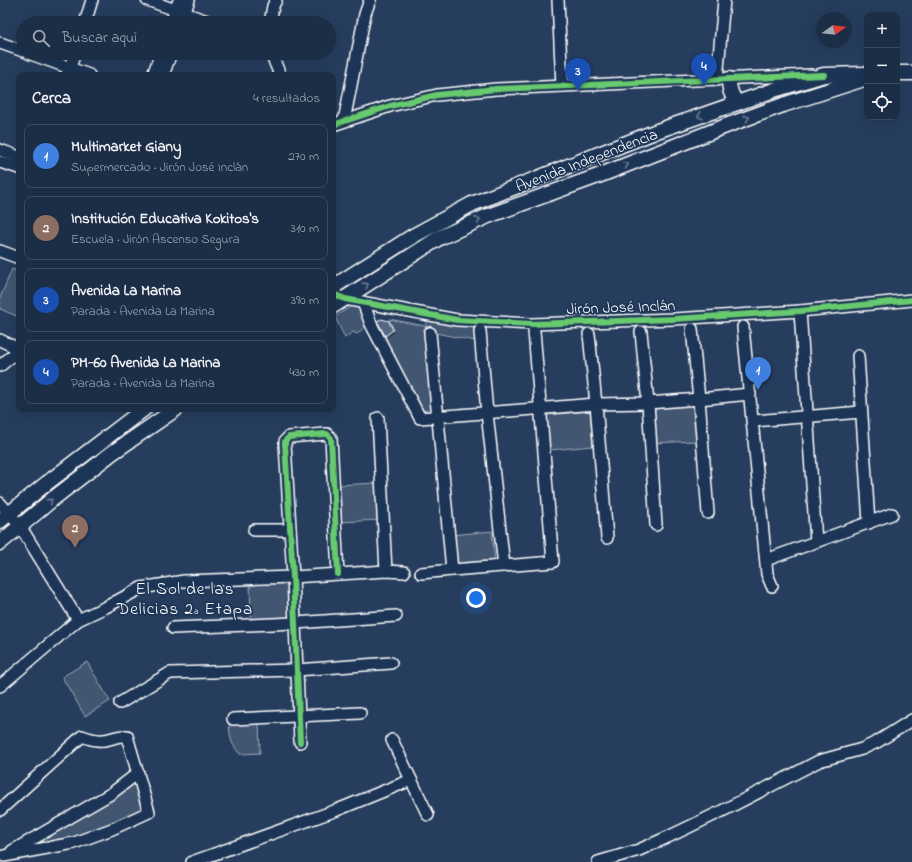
<!DOCTYPE html>
<html lang="es">
<head>
<meta charset="utf-8">
<style>
  :root { --surface:#1c2e46; --page:#293a51; --text:#f1f3f6; --muted:#a0a8b3; --line:#3a4a5f; --accent:#ff9aa2 }
  body { margin:0; font-family:"Indie Flower",sans-serif; background:var(--page); color:var(--text) }
  .controls { position:absolute; right:12px; top:12px; display:grid; overflow:hidden; border-radius:8px; box-shadow:0 4px 16px #0002 }
  .controls button { width:36px; height:36px; display:grid; place-items:center; padding:0; border:0; border-bottom:1px solid var(--line); background:var(--surface); color:var(--text); font:20px sans-serif }
  .compass { position:absolute; left:816px; top:12px; width:36px; height:36px; border-radius:50%; background:var(--surface); box-shadow:0 4px 16px #0002; rotate:75deg }
  .you { position:absolute; left:476px; top:598px; width:14px; height:14px; margin:-10px; border:3px solid #fff; border-radius:50%; background:#1a73e8; box-shadow:0 0 0 6px #1a73e833 }
  .badge { display:grid; place-items:center; width:26px; height:26px; border-radius:50%; background:var(--accent); color:#fff; font-size:13px; font-weight:700 }
  .pin { position:absolute; translate:-50% -33px; filter:drop-shadow(0 1px 2px #0008) }
  .pin::after { content:''; position:absolute; top:21px; width:14px; height:12px; background:inherit; clip-path:polygon(0 0,100% 0,50% 100%) }
  .list { margin:0; padding:0; list-style:none }
  h2 { display:flex; justify-content:space-between; align-items:center; height:52px; margin:0; padding:0 16px; font-size:17px }
  h2 small { font-size:13px; font-weight:400; color:var(--muted) }
  .list li { display:grid; grid-template-columns:26px 1fr auto; gap:12px; align-items:center; box-sizing:border-box; height:64px; margin:0 8px 8px; padding:0 8px; border:1px solid var(--line); border-radius:8px }
  .list b { display:block; font-size:15px; white-space:nowrap }
  .list p { margin:0; font-size:13px; white-space:nowrap; color:var(--muted) }
  .list em { font-size:13px; font-style:normal; color:var(--muted) }
  .icon { flex:none; width:22px; height:22px; fill:none; stroke:currentColor; stroke-width:2; stroke-linecap:round; stroke-linejoin:round }
  .map { position:relative; flex:none; width:912px; height:862px; overflow:hidden }
  .search { position:absolute; background:var(--surface); box-shadow:0 4px 16px #0002; left:16px; top:16px; width:320px; height:44px; display:flex; align-items:center; gap:10px; box-sizing:border-box; padding:0 14px; border-radius:22px; color:var(--muted); font-size:15px }
  .panel { position:absolute; background:var(--surface); box-shadow:0 4px 16px #0002; left:16px; top:72px; width:320px; height:340px; border-radius:8px }
  .map>svg:first-child { display:block }
  .green { fill:#425672; stroke:#a0aab8 }
  .shadow { fill:#0007 }
  .building { fill:#556781; stroke:#fff }
  .lines { fill:none; stroke-linecap:round; stroke-linejoin:round }
  .minor-casing { stroke:#fff; stroke-width:14 }
  .major-casing { stroke:#fff; stroke-width:17 }
  .minor { stroke:#1d3557; stroke-width:11 }
  .major { stroke:#1d3557; stroke-width:14 }
  .cycleway-casing { stroke:#1d3557; stroke-width:8 }
  .cycleway { stroke:#67ca6e; stroke-width:6 }
  .oneway { stroke:#6c7c92 }
  .labels { text-anchor:middle; dominant-baseline:central; stroke-width:3.5; stroke-linejoin:round; paint-order:stroke }
  .street-label { font-size:16px; fill:#fff; stroke:#1d3557 }
  .neighbourhood-label { font-size:17px; letter-spacing:1px; fill:#fff; stroke:#1d3557 }
</style>
</head>
<body>
<div class="map">
<svg width="912" height="862" viewBox="0 0 912 862">
  <rect width="100%" height="100%" fill="#263d5e"/>
  <filter id="ink" filterUnits="userSpaceOnUse"><feTurbulence type="fractalNoise" baseFrequency=".025" numOctaves="2"/><feDisplacementMap in="SourceGraphic" scale="8" xChannelSelector="R" yChannelSelector="G"/><feConvolveMatrix kernelMatrix="1 2 1 2 8 2 1 2 1" color-interpolation-filters="sRGB"/></filter>
  <g filter="url(#ink)">
    <!-- green -->
    <g class="green">
      <polygon points="12,269 19,272 19,317 0,309 0,298"/>
      <polygon points="358,304 368,324 357,334 353,332 345,338 335,317 353,305"/>
      <polygon points="389,319 425,326 432,411 422,413 384,338 394,330"/>
      <polygon points="426,320 474,328 475,341 426,331"/>
      <polygon points="692,404 696,441 653,443 651,407"/>
      <polygon points="590,411 593,446 550,450 547,415"/>
      <polygon points="378,483 380,520 339,522 337,485"/>
      <polygon points="492,531 495,564 454,567 452,535"/>
      <polygon points="290,580 291,620 251,621 250,582"/>
      <polygon points="87,662 110,701 85,716 62,677"/>
      <path d="M259,721L260,753L240,754C230,743 230,737 229,723Z"/>
      <polygon points="138,773 149,812 112,829 4,856"/>
    </g>
    <!-- shadow -->
    <polygon class="shadow" points="390,324 394,332 388,337 386,335"/>
    <!-- building -->
    <polygon class="building" points="381,319 389,321 393,330 385,336 377,321"/>
    <g class="lines">
      <defs>
        <g id="minor">
          <polyline points="147,0 213,23"/>
          <polyline points="558,0 562,86"/>
          <polyline points="85,23 92,0"/>
          <polyline points="171,23 179,0"/>
          <polyline points="181,23 189,0"/>
          <polyline points="270,23 273,6 276,0"/>
          <polyline points="0,43 23,51"/>
          <polyline points="28,53 89,75"/>
          <polyline points="271,53 280,75"/>
          <polyline points="67,75 75,53"/>
          <polyline points="153,75 161,53"/>
          <polyline points="163,75 171,53"/>
          <polyline points="717,80 724,0"/>
          <polyline points="344,121 365,14 370,0"/>
          <polyline points="333,125 390,106 437,95 496,89 811,75"/>
          <polyline points="0,150 19,157"/>
          <polyline points="0,162 19,168"/>
          <polyline points="0,251 19,258"/>
          <polyline points="333,294 345,299 457,320 532,324 674,319 800,311 912,300"/>
          <polyline points="363,302 371,324 420,418 596,404 648,403 699,399 750,394"/>
          <polyline points="800,311 816,542"/>
          <polyline points="743,327 767,574 772,586"/>
          <polyline points="692,329 699,399 708,513"/>
          <polyline points="480,331 487,413 504,566"/>
          <polyline points="641,332 648,403 656,525"/>
          <polyline points="430,333 452,570"/>
          <polyline points="589,334 596,404 607,538"/>
          <polyline points="0,340 19,349"/>
          <polyline points="858,356 869,523"/>
          <polyline points="0,366 19,350"/>
          <polyline points="378,418 386,571"/>
          <polyline points="753,421 861,412"/>
          <polyline points="0,503 20,526 78,620"/>
          <polyline points="254,530 290,530"/>
          <polyline points="766,560 892,514"/>
          <polyline points="421,573 452,570 553,562 534,331"/>
          <polyline points="173,628 295,623 396,616"/>
          <polyline points="0,686 78,620 106,607 141,588 184,581 293,577 386,571 404,572"/>
          <polyline points="120,703 170,673 297,670 391,663"/>
          <polyline points="233,719 360,713"/>
          <polyline points="392,740 428,815"/>
          <polyline points="300,742 293,577 285,444 285,441 289,437 325,434 327,434 331,438 338,574"/>
          <path d="M0,810L82,736C90,739 96,741 104,740C112,739 119,735 127,736L149,812L112,829L74,843L4,856"/>
          <polyline points="12,851 112,793 138,773"/>
          <polyline points="192,862 337,810 411,780"/>
          <polyline points="598,862 639,850 668,837 720,812 819,761 862,749 877,742 912,720"/>
        </g>
        <g id="major">
          <polyline points="897,73 912,73"/>
          <path d="M729,79C729,89 731,95 737,103"/>
          <polyline points="333,287 413,236 472,204 657,131 777,89 824,75 864,74"/>
          <polyline points="333,306 439,238 488,216 598,176 731,124 783,105 867,78"/>
          <polyline points="0,521 47,483 144,409"/>
          <polyline points="0,543 54,498 112,453 176,409"/>
        </g>
      </defs>
      <!-- minor casing -->
      <use href="#minor" class="minor-casing"/>
      <!-- major casing -->
      <use href="#major" class="major-casing"/>
      <!-- minor -->
      <use href="#minor" class="minor"/>
      <!-- major -->
      <use href="#major" class="major"/>
      <defs>
        <g id="cycleway">
          <polyline points="333,125 390,106 437,95 496,89 729,79 824,75"/>
          <polyline points="333,294 345,299 457,320 532,324 674,319 800,311 912,300"/>
          <polyline points="300,742 293,577 285,444 285,441 289,437 325,434 327,434 331,438 338,574"/>
        </g>
      </defs>
      <!-- cycleway casing -->
      <use href="#cycleway" class="cycleway-casing"/>
      <!-- cycleway -->
      <use href="#cycleway" class="cycleway"/>
    </g>
    <!-- one-way arrows -->
    <defs><path id="oneway-chevron" d="M-2-3.5L2.5 0L-2 3.5" fill="none" stroke-width="1.6" stroke-linecap="round" stroke-linejoin="round"/></defs>
    <g class="oneway">
      <use href="#oneway-chevron" transform="translate(700 116) rotate(161)"/>
      <use href="#oneway-chevron" transform="translate(747 118) rotate(-20)"/>
      <use href="#oneway-chevron" transform="translate(626 165) rotate(-21)"/>
      <use href="#oneway-chevron" transform="translate(478 220) rotate(-24)"/>
      <use href="#oneway-chevron" transform="translate(366 285) rotate(-32)"/>
      <use href="#oneway-chevron" transform="translate(50 501) rotate(-40)"/>
    </g>
  </g>
  <g class="labels">
    <!-- street labels -->
    <g class="street-label">
      <text transform="translate(587 161) rotate(-21)">Avenida Independencia</text>
      <text transform="translate(621 308) rotate(-2)">Jirón José Inclán</text>
    </g>
    <!-- neighbourhood labels -->
    <g class="neighbourhood-label">
      <text x="185" y="589">El Sol de las<tspan x="185" dy="20">Delicias 2ª Etapa</tspan></text>
    </g>
  </g>
</svg>
<div class="controls">
<button>+</button>
<button>−</button>
<button><svg class="icon" aria-label="locate" viewBox="0 0 24 24"><circle cx="12" cy="12" r="6"/><path d="M12 2v4M12 18v4M2 12h4M18 12h4"/></svg></button>
</div>
<svg class="compass" viewBox="-18 -18 36 36"><path d="M0-13l5 13h-10z" fill="#e53935"/><path d="M0 13l5-13h-10z" fill="#a0a8b3"/></svg>
<div class="you"></div>
<div class="pin badge" style="left:758px;top:390px;background:#3f7fe0">1</div>
<div class="pin badge" style="left:75px;top:548px;background:#8d6e63">2</div>
<div class="pin badge" style="left:578px;top:91px;background:#1a4fb4">3</div>
<div class="pin badge" style="left:704px;top:86px;background:#1a4fb4">4</div>
<div class="search"><svg class="icon" aria-label="search" viewBox="0 0 24 24"><circle cx="10" cy="10" r="6"/><path d="M15 15l6 6"/></svg>Buscar aquí</div>
<section class="panel">
<h2>Cerca<small>4 resultados</small></h2>
<ul class="list">
<li><span class="badge" style="background:#3f7fe0">1</span><div><b>Multimarket Giany</b><p>Supermercado · Jirón José Inclán</p></div><em>270 m</em></li>
<li><span class="badge" style="background:#8d6e63">2</span><div><b>Institución Educativa Kokitos's</b><p>Escuela · Jirón Ascenso Segura</p></div><em>310 m</em></li>
<li><span class="badge" style="background:#1a4fb4">3</span><div><b>Avenida La Marina</b><p>Parada · Avenida La Marina</p></div><em>390 m</em></li>
<li><span class="badge" style="background:#1a4fb4">4</span><div><b>PM-60 Avenida La Marina</b><p>Parada · Avenida La Marina</p></div><em>430 m</em></li>
</ul>
</section>
</div>
</body>
</html>
